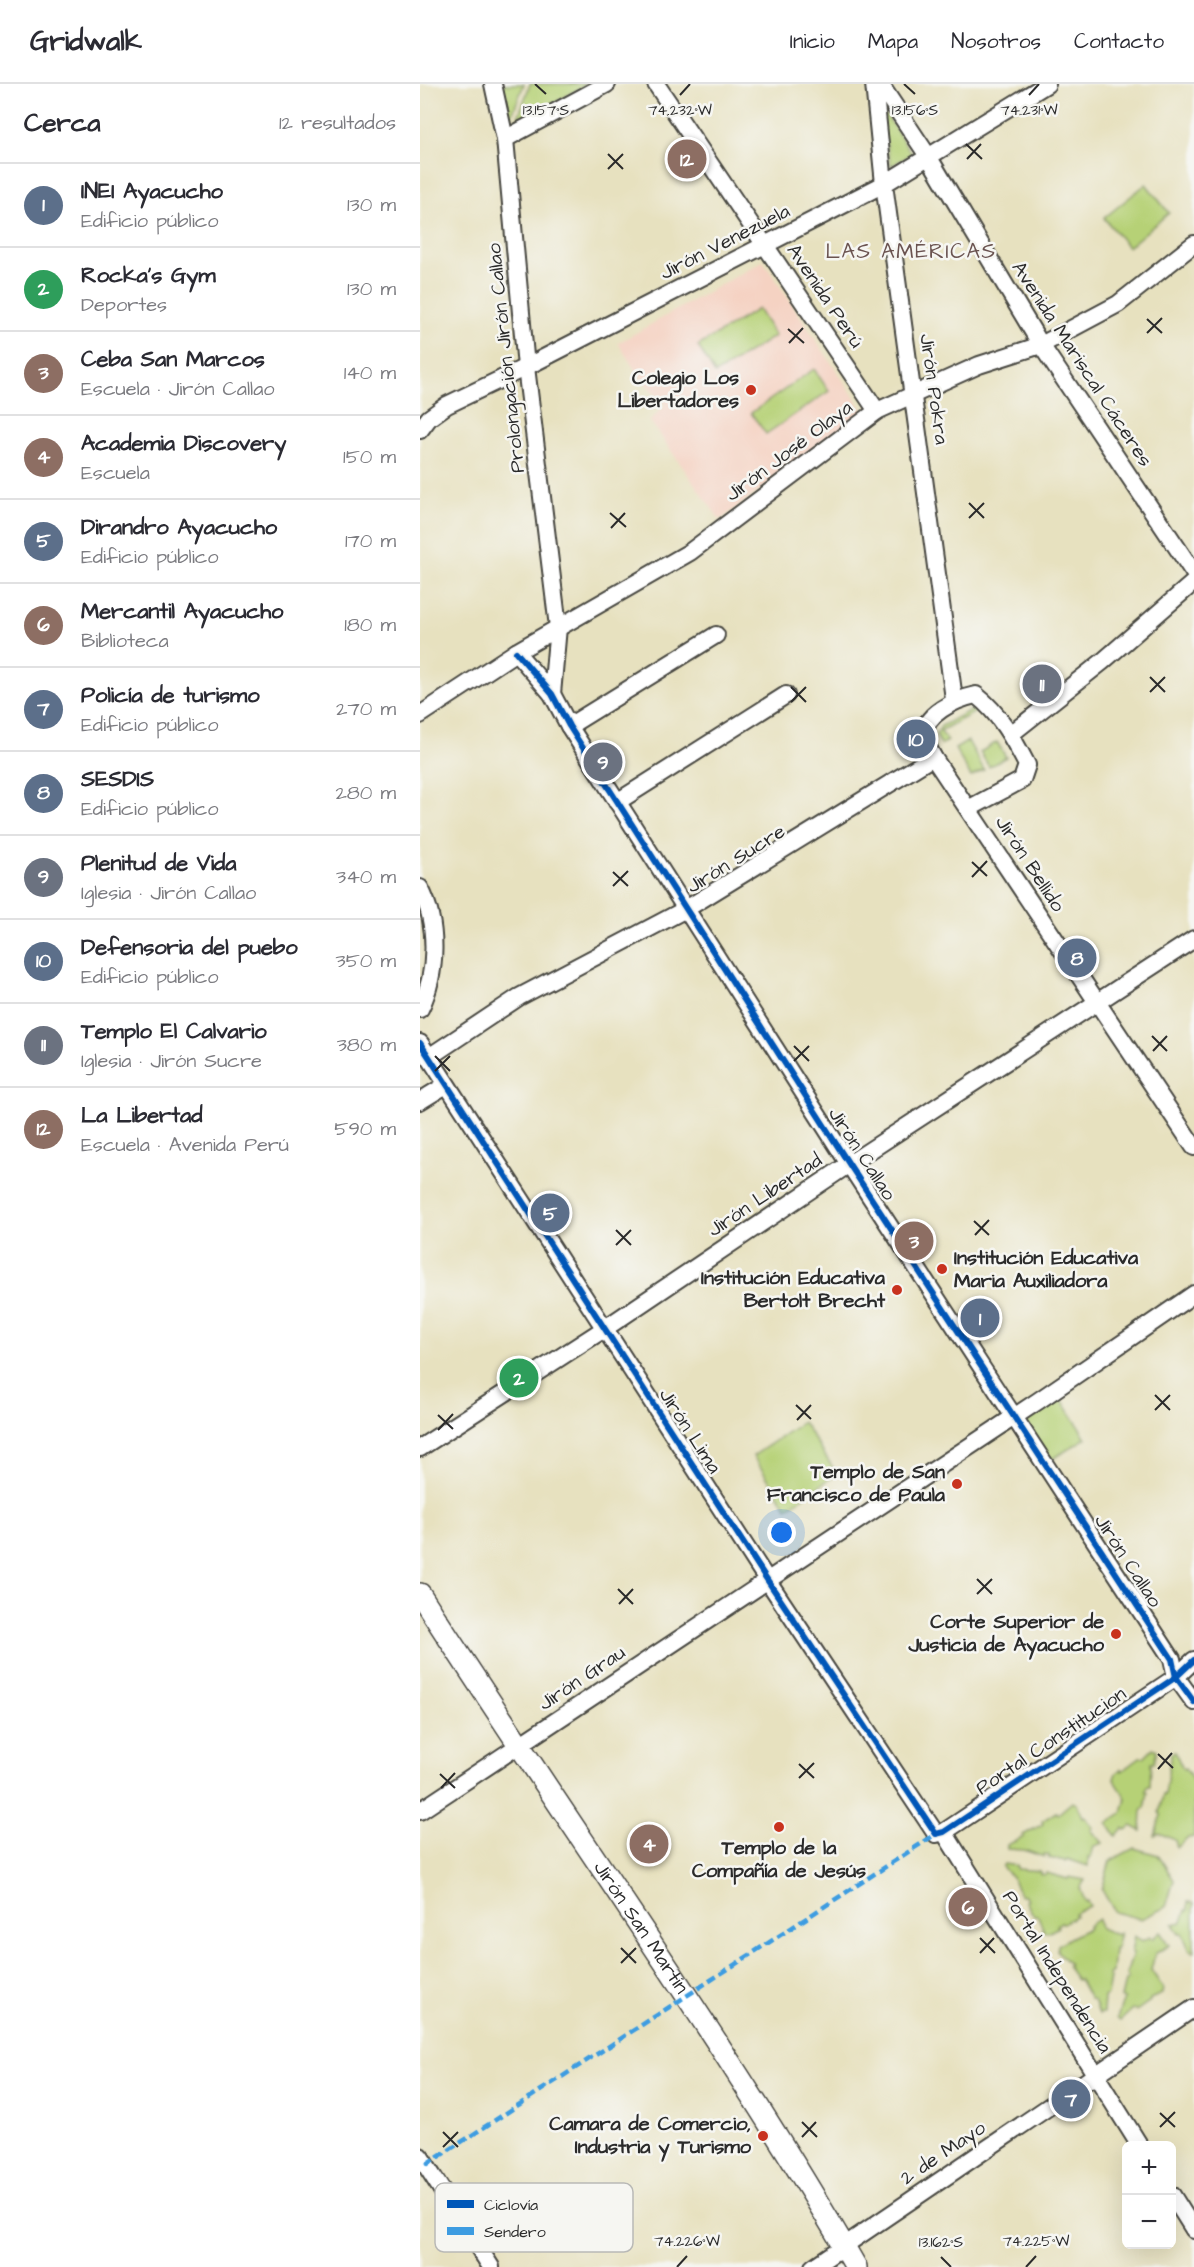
<!DOCTYPE html>
<html lang="es">
<head>
<meta charset="utf-8">
<style>
  :root { --surface:#fff; --page:#f2f2f3; --text:#2b2b33; --muted:#7c7c81; --line:#e1e1e2; --accent:#c8321e }
  body { margin:0; font-family:"Architects Daughter",sans-serif; background:var(--page); color:var(--text) }
  .controls { position:absolute; right:18px; bottom:18px; display:grid; overflow:hidden; border-radius:9px; box-shadow:0 6px 24px #0002 }
  .controls button { width:54px; height:54px; display:grid; place-items:center; padding:0; border:0; border-bottom:2px solid var(--line); background:var(--surface); color:var(--text); font:30px sans-serif }
  .you { position:absolute; left:362px; top:1449px; width:21px; height:21px; margin:-15px; border:4px solid #fff; border-radius:50%; background:#1a73e8; box-shadow:0 0 0 9px #1a73e833 }
  .badge { display:grid; place-items:center; width:39px; height:39px; border-radius:50%; background:var(--accent); color:#fff; font-size:20px; font-weight:700 }
  .pin { position:absolute; translate:-50% -50%; border:3px solid #fff; box-shadow:0 2px 6px #0006 }
  .list { margin:0; padding:0; list-style:none }
  h2 { display:flex; justify-content:space-between; align-items:center; height:78px; margin:0; padding:0 24px; font-size:26px }
  h2 small { font-size:20px; font-weight:400; color:var(--muted) }
  .list li { display:grid; grid-template-columns:39px 1fr auto; gap:18px; align-items:center; box-sizing:border-box; height:84px; padding:0 24px; border-top:2px solid var(--line) }
  .list b { display:block; font-size:22px; white-space:nowrap }
  .list p { margin:0; font-size:20px; white-space:nowrap; color:var(--muted) }
  .list em { font-size:20px; font-style:normal; color:var(--muted) }
  .map { position:relative; flex:none; width:774px; height:2183px; overflow:hidden }
  header { display:flex; align-items:center; gap:36px; box-sizing:border-box; height:84px; padding:0 30px; background:var(--surface); border-bottom:2px solid var(--line) }
  header strong { font-size:28px }
  nav { display:flex; gap:33px; margin-inline-start:auto; font-size:21px }
  main { display:flex }
  aside { flex:1; background:var(--surface) }
  .map>svg:first-child { display:block }
  .built { fill:#f5d2c2 }
  .green { fill:#b6d176; stroke:#707e50; stroke-width:1.5 }
  .lines { fill:none; stroke-linecap:round; stroke-linejoin:round }
  .minor-casing { stroke:#474641; stroke-width:20 }
  .tertiary-casing { stroke:#474641; stroke-width:24 }
  .minor { stroke:#fff; stroke-width:16 }
  .tertiary { stroke:#fff; stroke-width:21 }
  .quiet { stroke:#3d9ce1; stroke-width:4.5; stroke-dasharray:9 4.5; stroke-linecap:butt }
  .cycleway-casing { stroke:#f6f6f2; stroke-width:10 }
  .cycleway { stroke:#0057b8; stroke-width:6 }
  .ticks { fill:none; stroke:#2b2b2b; stroke-width:2 }
  .poi-dot { fill:#c8321e; stroke:#f6f6f2; stroke-width:2 }
  .labels { text-anchor:middle; dominant-baseline:central; stroke-width:5; stroke-linejoin:round; paint-order:stroke }
  .street-label { font-size:20px; fill:#2b2b2b; stroke:#f6f6f2 }
  .poi-label { font-size:20px; font-weight:bold; fill:#2b2b2b; stroke:#f6f6f2; text-anchor:end }
  .neighbourhood-label { font-size:21px; letter-spacing:1.5px; fill:#6a5350; stroke:#f6f6f2 }
  .key { fill:#f6f6f2; stroke:#b9b9b6; stroke-width:1.5 }
  .key-label { font-size:16px; fill:#2b2b2b }
  .ticks-label { font-size:15px; text-anchor:middle; fill:#2b2b2b; stroke:#f6f6f2; stroke-width:5; stroke-linejoin:round; paint-order:stroke }
</style>
</head>
<body>
<header>
<strong>Gridwalk</strong>
<nav><a>Inicio</a><a>Mapa</a><a>Nosotros</a><a>Contacto</a></nav>
</header>
<main>
<aside>
<h2>Cerca<small>12 resultados</small></h2>
<ul class="list">
<li><span class="badge" style="background:#5c6f8a">1</span><div><b>INEI Ayacucho</b><p>Edificio público</p></div><em>130 m</em></li>
<li><span class="badge" style="background:#2e9e5b">2</span><div><b>Rocka's Gym</b><p>Deportes</p></div><em>130 m</em></li>
<li><span class="badge" style="background:#8d6e63">3</span><div><b>Ceba San Marcos</b><p>Escuela · Jirón Callao</p></div><em>140 m</em></li>
<li><span class="badge" style="background:#8d6e63">4</span><div><b>Academia Discovery</b><p>Escuela</p></div><em>150 m</em></li>
<li><span class="badge" style="background:#5c6f8a">5</span><div><b>Dirandro Ayacucho</b><p>Edificio público</p></div><em>170 m</em></li>
<li><span class="badge" style="background:#8d6e63">6</span><div><b>Mercantil Ayacucho</b><p>Biblioteca</p></div><em>180 m</em></li>
<li><span class="badge" style="background:#5c6f8a">7</span><div><b>Policía de turismo</b><p>Edificio público</p></div><em>270 m</em></li>
<li><span class="badge" style="background:#5c6f8a">8</span><div><b>SESDIS</b><p>Edificio público</p></div><em>280 m</em></li>
<li><span class="badge" style="background:#6b7280">9</span><div><b>Plenitud de Vida</b><p>Iglesia · Jirón Callao</p></div><em>340 m</em></li>
<li><span class="badge" style="background:#5c6f8a">10</span><div><b>Defensoria del puebo</b><p>Edificio público</p></div><em>350 m</em></li>
<li><span class="badge" style="background:#6b7280">11</span><div><b>Templo El Calvario</b><p>Iglesia · Jirón Sucre</p></div><em>380 m</em></li>
<li><span class="badge" style="background:#8d6e63">12</span><div><b>La Libertad</b><p>Escuela · Avenida Perú</p></div><em>590 m</em></li>
</ul>
</aside>
<div class="map">
<svg width="774" height="2183" viewBox="0 0 774 2183">
  <rect width="100%" height="100%" fill="#f6f6f2"/>
  <filter id="ink" filterUnits="userSpaceOnUse"><feTurbulence type="fractalNoise" baseFrequency=".0167" numOctaves="2"/><feDisplacementMap in="SourceGraphic" scale="12" xChannelSelector="R" yChannelSelector="G"/><feConvolveMatrix kernelMatrix="1 2 1 2 8 2 1 2 1" color-interpolation-filters="sRGB"/></filter>
  <filter id="wash" filterUnits="userSpaceOnUse"><feTurbulence type="fractalNoise" baseFrequency=".008" numOctaves="4" result="noise"/><feDisplacementMap in="SourceGraphic" scale="24" xChannelSelector="R" yChannelSelector="G"/><feGaussianBlur stdDeviation="1.35" result="paint"/><feColorMatrix in="noise" values="0 0 0 0 0 0 0 0 0 0 0 0 0 0 0 0 0 1.4 0 .05"/><feComposite in="paint" operator="in"/></filter>
  <g filter="url(#wash)">
    <rect width="100%" height="100%" fill="#e7e1bf"/>
    <!-- built -->
    <polygon class="built" points="343,177 445,329 300,436 230,337 245,321 219,292 198,259"/>
    <!-- green -->
    <g class="green">
      <polygon points="79,0 104,0 89,39"/>
      <polygon points="110,0 167,0 95,42"/>
      <polygon points="463,32 467,32 492,70 471,82 461,35"/>
      <polygon points="726,100 749,129 708,163 684,134"/>
      <polygon points="338,225 355,252 295,290 278,262"/>
      <polygon points="394,285 409,307 346,350 331,329"/>
      <polygon points="554,624 561,625 520,647 528,657 521,661 516,651 521,642"/>
      <polygon points="548,657 564,686 551,693 535,665"/>
      <polygon points="577,658 586,673 569,683 560,668"/>
      <polygon points="637,1308 666,1354 628,1378 599,1333"/>
      <polygon points="383,1338 417,1390 367,1424 333,1372"/>
      <polygon points="733,1664 737,1666 734,1679 731,1679 730,1702 727,1702 726,1707 728,1708 725,1724 722,1725 721,1747 712,1742 705,1746 703,1744 696,1752 687,1739 702,1729 706,1714 694,1695 696,1689 701,1685 702,1687 720,1673 724,1673"/>
      <polygon points="755,1668 763,1685 765,1684 774,1697 774,1753 767,1754 757,1764 755,1756 739,1749 735,1751 741,1731 739,1728 743,1711 745,1711 751,1669"/>
      <polygon points="652,1718 657,1720 663,1733 665,1732 673,1744 671,1746 683,1759 674,1762 671,1773 668,1773 668,1782 647,1775 646,1777 629,1774 629,1771 624,1770 624,1773 604,1766 587,1765 587,1761 604,1753 603,1751 623,1740 622,1737 636,1728 638,1730"/>
      <polygon points="714,1764 738,1771 754,1796 746,1823 721,1835 695,1828 682,1806 690,1777"/>
      <polygon points="584,1780 597,1782 597,1785 620,1787 620,1790 625,1791 626,1789 648,1795 649,1793 665,1796 660,1804 665,1818 667,1817 670,1822 654,1830 655,1832 643,1840 641,1838 637,1841 638,1843 630,1848 624,1847 617,1831 614,1832 605,1817 607,1816 604,1811 601,1812 592,1794 582,1783"/>
      <polygon points="768,1818 774,1819 774,1868 770,1867 762,1849 759,1850 753,1840 762,1838 766,1826 768,1827"/>
      <path d="M678,1835L680,1844L696,1851L700,1849L696,1865H694L692,1888L688,1891L690,1894L687,1911L684,1913L683,1929L679,1930L674,1916L670,1915L659,1895L657,1896L647,1882L649,1880L637,1867L638,1861C648,1854 658,1850 669,1844L668,1842Z"/>
      <polygon points="740,1848 749,1861 735,1870 731,1886 743,1904 742,1910 730,1915 730,1917 716,1927 712,1926 700,1937 697,1934 704,1915 701,1914 705,1897 708,1895 706,1891 713,1870 711,1869 714,1852 722,1857 730,1853 732,1855"/>
    </g>
  </g>
  <g filter="url(#ink)">
    <g class="lines">
      <defs>
        <g id="minor">
          <polyline points="73,0 85,55 106,283 138,543 132,610"/>
          <polyline points="236,0 457,327"/>
          <polyline points="454,0 464,100 534,615"/>
          <polyline points="460,0 508,72 621,261 774,489"/>
          <polyline points="85,55 187,0"/>
          <polyline points="0,346 9,334 27,321 106,283 464,100 627,0"/>
          <polyline points="96,568 132,610 149,642 429,1080 752,1575 756,1593 774,1618"/>
          <polyline points="0,631 96,568 270,468 457,327 559,281 621,261 698,220 774,160"/>
          <polyline points="149,642 296,551"/>
          <polyline points="591,650 682,578 774,498"/>
          <polyline points="197,718 366,611"/>
          <path d="M548,725L602,696L607,681C593,654 580,630 556,611C537,615 501,630 504,655C505,660 511,668 513,673L774,1063"/>
          <path d="M0,804C19,840 17,890 0,925"/>
          <polyline points="0,959 344,1491 516,1750 524,1748 756,1593 774,1576"/>
          <polyline points="9,973 99,913 266,825 513,673"/>
          <polyline points="0,1017 26,1001"/>
          <polyline points="0,1364 184,1245 429,1080 774,855"/>
          <polyline points="0,1727 618,1317 774,1210"/>
          <polyline points="524,1748 720,2062"/>
          <polyline points="0,2072 71,2183"/>
          <polyline points="752,2111 774,2146"/>
          <polyline points="393,2183 774,1924"/>
        </g>
        <g id="tertiary">
          <path id="s1" d="M0,1510C144,1735 302,1952 436,2183"/>
        </g>
      </defs>
      <!-- minor casing -->
      <use href="#minor" class="minor-casing"/>
      <!-- tertiary casing -->
      <use href="#tertiary" class="tertiary-casing"/>
      <!-- minor -->
      <use href="#minor" class="minor"/>
      <!-- tertiary -->
      <use href="#tertiary" class="tertiary"/>
      <!-- quiet -->
      <polyline class="quiet" points="6,2081 516,1750"/>
      <defs>
        <g id="cycleway">
          <polyline points="96,568 132,610 149,642 429,1080 752,1575 756,1593 774,1618"/>
          <polyline points="0,959 344,1491 516,1750 524,1748 756,1593 774,1576"/>
        </g>
      </defs>
      <!-- cycleway casing -->
      <use href="#cycleway" class="cycleway-casing"/>
      <!-- cycleway -->
      <use href="#cycleway" class="cycleway"/>
    </g>
  </g>
  <!-- ticks -->
  <path class="ticks" d="M115,0L126,10M484,0L495,10M260,11L270,0M609,11L619,0M546,60L562,75M188,70L203,85M547,75L561,60M188,85L203,70M727,235L742,249M368,245L384,259M727,249L742,234M369,259L383,244M549,419L564,434M190,429L206,443M549,434L564,419M191,444L205,429M730,593L745,608M371,603L386,618M730,608L745,593M371,618L386,603M552,778L567,792M193,788L208,802M552,793L567,777M193,802L208,787M732,952L747,967M374,962L389,977M733,967L747,952M15,972L30,987M374,977L389,962M15,987L30,972M554,1137L569,1151M196,1146L211,1161M555,1151L569,1136M196,1161L211,1146M735,1311L750,1326M376,1321L391,1335M735,1326L750,1311M18,1331L33,1345M377,1336L391,1321M18,1346L33,1330M557,1495L572,1510M198,1505L213,1520M557,1510L572,1495M199,1520L213,1505M738,1670L753,1684M379,1680L394,1694M738,1685L752,1669M20,1690L35,1704M379,1694L394,1679M21,1704L35,1689M560,1854L575,1869M201,1864L216,1879M560,1869L574,1854M201,1879L216,1864M740,2029L755,2043M382,2038L397,2053M740,2043L755,2028M23,2048L38,2063M382,2053L396,2038M23,2063L38,2048M521,2173L531,2183M257,2183L267,2172M606,2183L616,2172"/>
  <!-- markers -->
  <g class="poi-dot">
    <circle cx="331" cy="306" r="6"/>
    <circle cx="522" cy="1185" r="6"/>
    <circle cx="477" cy="1206" r="6"/>
    <circle cx="537" cy="1400" r="6"/>
    <circle cx="696" cy="1550" r="6"/>
    <circle cx="359" cy="1743" r="6"/>
    <circle cx="343" cy="2052" r="6"/>
  </g>
  <g class="labels">
    <!-- street labels -->
    <g class="street-label">
      <text transform="translate(305 158) rotate(-27)">Jirón Venezuela</text>
      <text transform="translate(405 212) rotate(56)">Avenida Perú</text>
      <text transform="translate(86 274) rotate(-96)">Prolongación Jirón Callao</text>
      <text transform="translate(662 280) rotate(57)">Avenida Mariscal Cáceres</text>
      <text transform="translate(514 305) rotate(82)">Jirón Pokra</text>
      <text transform="translate(369 367) rotate(-37)">Jirón José Olaya</text>
      <text transform="translate(316 775) rotate(-32)">Jirón Sucre</text>
      <text transform="translate(610 780) rotate(57)">Jirón Bellido</text>
      <text transform="translate(442 1070) rotate(57)">Jirón Callao</text>
      <text transform="translate(345 1111) rotate(-34)">Jirón Libertad</text>
      <text transform="translate(270 1347) rotate(57)">Jirón Lima</text>
      <text transform="translate(708 1477) rotate(57)">Jirón Callao</text>
      <text transform="translate(162 1594) rotate(-34)">Jirón Grau</text>
      <text transform="translate(631 1657) rotate(-34)">Portal Constitucion</text>
      <text stroke="none"><textPath href="#s1" startOffset="400">Jirón San Martín</textPath></text>
      <text transform="translate(637 1888) rotate(58)">Portal Independencia</text>
      <text transform="translate(523 2069) rotate(-34)">2 de Mayo</text>
    </g>
    <!-- poi labels -->
    <g class="poi-label">
      <text x="319" y="294">Colegio Los<tspan x="319" dy="23">Libertadores</tspan></text>
      <text x="534" y="1174" text-anchor="start">Institución Educativa<tspan x="534" dy="23">Maria Auxiliadora</tspan></text>
      <text x="465" y="1194">Institución Educativa<tspan x="465" dy="23">Bertolt Brecht</tspan></text>
      <text x="525" y="1388">Templo de San<tspan x="525" dy="23">Francisco de Paula</tspan></text>
      <text x="684" y="1538">Corte Superior de<tspan x="684" dy="23">Justicia de Ayacucho</tspan></text>
      <text x="359" y="1764" text-anchor="middle">Templo de la<tspan x="359" dy="23">Compañía de Jesús</tspan></text>
      <text x="331" y="2040">Camara de Comercio,<tspan x="331" dy="23">Industria y Turismo</tspan></text>
    </g>
    <!-- neighbourhood labels -->
    <g class="neighbourhood-label">
      <text x="491" y="167">LAS AMÉRICAS</text>
    </g>
  </g>
  <!-- legend -->
  <rect x="15" y="2099" width="198" height="69" rx="9" class="key"/>
  <rect x="27" y="2116" width="27" height="8" fill="#0057b8"/>
  <rect x="27" y="2143" width="27" height="8" fill="#3d9ce1"/>
  <g class="key-label">
    <text x="64" y="2126">Ciclovía</text>
    <text x="64" y="2153">Sendero</text>
  </g>
  <g class="ticks-label">
    <text x="126" y="31">13.157°S</text>
    <text x="495" y="31">13.156°S</text>
    <text x="260" y="31">74.232°W</text>
    <text x="609" y="31">74.231°W</text>
    <text x="267" y="2162">74.226°W</text>
    <text x="616" y="2162">74.225°W</text>
    <text x="521" y="2163">13.162°S</text>
  </g>
</svg>
<div class="controls">
<button>+</button>
<button>−</button>
</div>
<div class="you"></div>
<div class="pin badge" style="left:560px;top:1234px;background:#5c6f8a">1</div>
<div class="pin badge" style="left:99px;top:1294px;background:#2e9e5b">2</div>
<div class="pin badge" style="left:494px;top:1157px;background:#8d6e63">3</div>
<div class="pin badge" style="left:229px;top:1760px;background:#8d6e63">4</div>
<div class="pin badge" style="left:130px;top:1129px;background:#5c6f8a">5</div>
<div class="pin badge" style="left:548px;top:1823px;background:#8d6e63">6</div>
<div class="pin badge" style="left:651px;top:2015px;background:#5c6f8a">7</div>
<div class="pin badge" style="left:657px;top:874px;background:#5c6f8a">8</div>
<div class="pin badge" style="left:183px;top:678px;background:#6b7280">9</div>
<div class="pin badge" style="left:496px;top:655px;background:#5c6f8a">10</div>
<div class="pin badge" style="left:622px;top:600px;background:#6b7280">11</div>
<div class="pin badge" style="left:267px;top:75px;background:#8d6e63">12</div>
</div>
</main>
</body>
</html>
